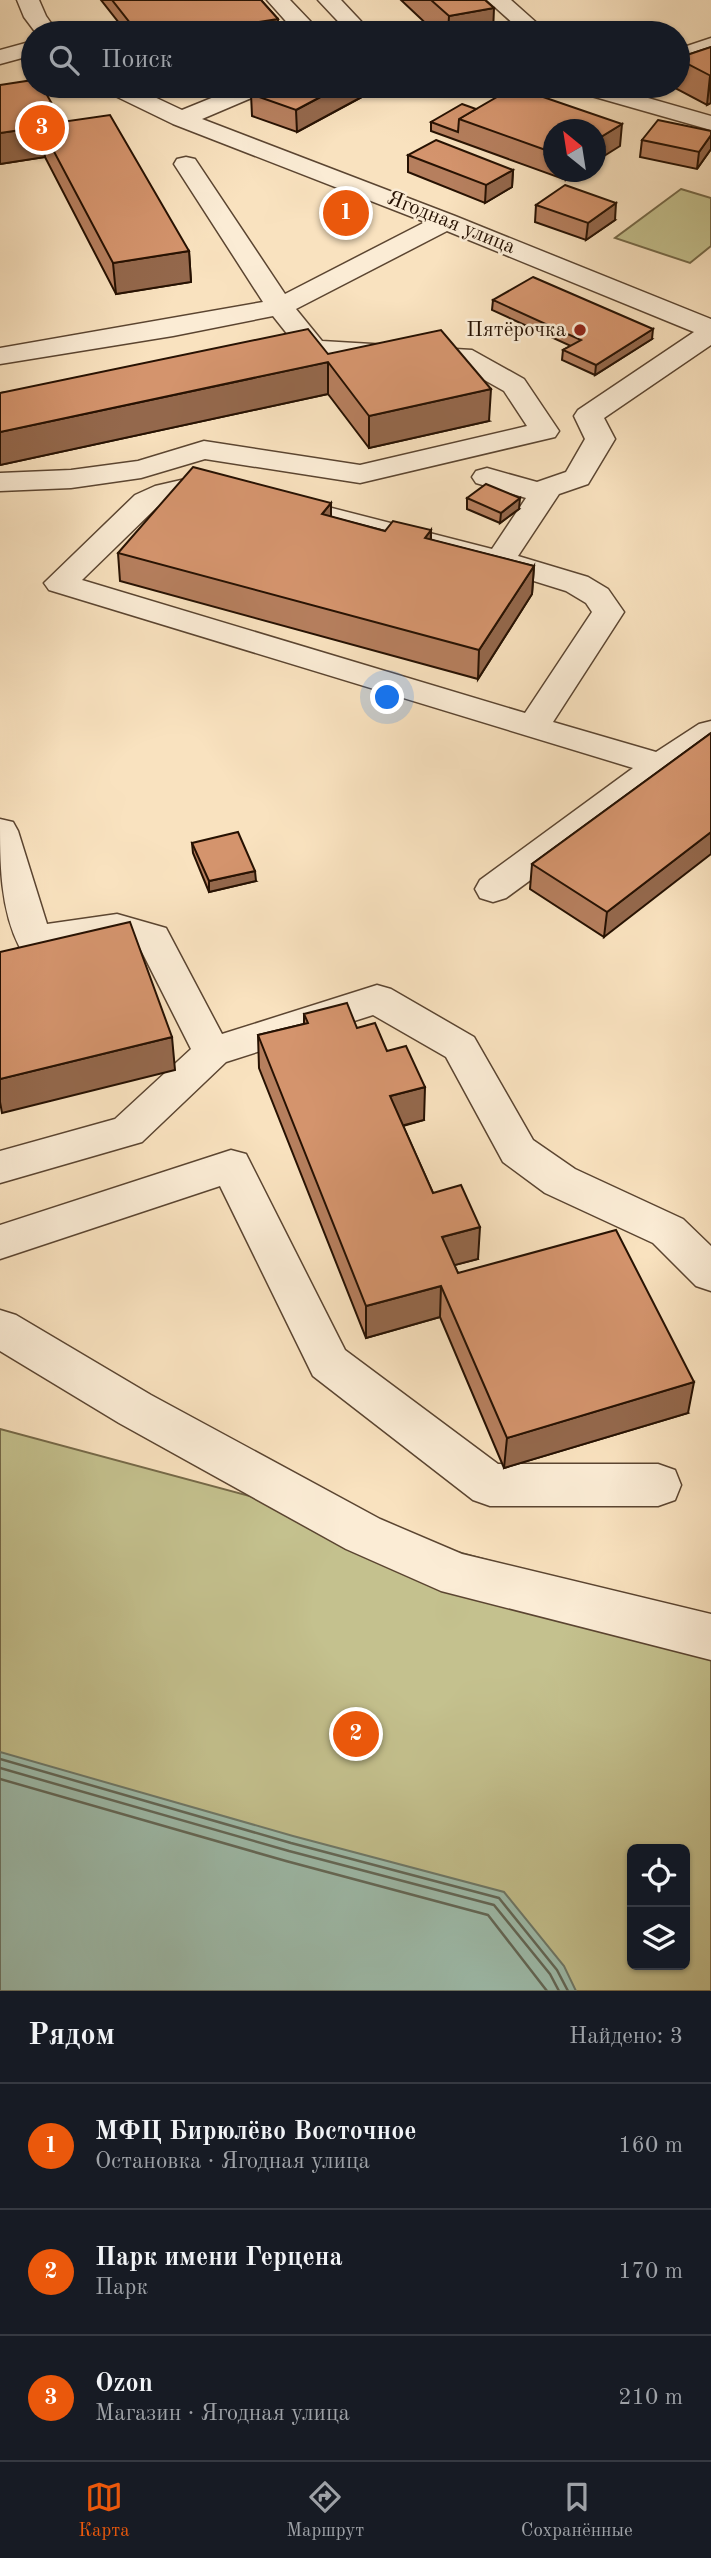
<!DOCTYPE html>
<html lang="ru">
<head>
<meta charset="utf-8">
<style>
  :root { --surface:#171b24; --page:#20242c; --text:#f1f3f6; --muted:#9ea1a6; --line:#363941; --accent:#ea580c }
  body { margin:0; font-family:"Old Standard TT",serif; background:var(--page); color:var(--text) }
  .controls { position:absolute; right:21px; bottom:21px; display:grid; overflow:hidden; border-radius:10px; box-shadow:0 2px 5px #0004 }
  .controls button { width:63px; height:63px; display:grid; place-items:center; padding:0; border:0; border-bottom:2px solid var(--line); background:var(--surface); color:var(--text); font:35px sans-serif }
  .compass { position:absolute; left:543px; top:119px; width:63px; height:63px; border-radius:50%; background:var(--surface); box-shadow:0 2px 5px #0004; rotate:330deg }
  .you { position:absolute; left:388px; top:698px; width:24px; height:24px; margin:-18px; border:5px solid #fff; border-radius:50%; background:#1a73e8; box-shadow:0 0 0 10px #1a73e833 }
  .badge { display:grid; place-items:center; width:46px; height:46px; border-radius:50%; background:var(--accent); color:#fff; font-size:23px; font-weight:700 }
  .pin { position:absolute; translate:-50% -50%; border:4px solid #fff; box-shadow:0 2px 7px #0006 }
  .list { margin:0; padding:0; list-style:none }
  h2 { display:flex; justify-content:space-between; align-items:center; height:91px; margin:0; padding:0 28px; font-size:30px }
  h2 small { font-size:23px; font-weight:400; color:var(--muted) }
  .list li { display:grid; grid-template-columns:46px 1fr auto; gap:21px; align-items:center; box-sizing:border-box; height:126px; padding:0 28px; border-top:2px solid var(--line) }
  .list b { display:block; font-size:26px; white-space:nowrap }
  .list p { margin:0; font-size:23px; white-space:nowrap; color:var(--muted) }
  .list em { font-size:23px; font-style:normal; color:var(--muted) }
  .icon { flex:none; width:38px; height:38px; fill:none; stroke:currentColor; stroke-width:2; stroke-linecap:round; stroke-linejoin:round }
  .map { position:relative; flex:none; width:711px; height:1991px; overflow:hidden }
  .search { position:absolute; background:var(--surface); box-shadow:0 2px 5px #0004; left:21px; right:21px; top:21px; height:77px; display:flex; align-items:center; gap:18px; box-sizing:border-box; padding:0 24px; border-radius:38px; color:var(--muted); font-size:26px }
  .sheet { height:469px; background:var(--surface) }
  nav { display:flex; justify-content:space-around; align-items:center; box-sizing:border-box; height:98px; border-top:2px solid var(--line); background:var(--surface); font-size:19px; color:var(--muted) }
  nav a { display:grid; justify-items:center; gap:4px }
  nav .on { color:var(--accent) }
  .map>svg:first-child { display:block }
  .green { fill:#c4c18e; stroke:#756948; stroke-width:2; fill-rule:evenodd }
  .water { fill:#9ebeae; stroke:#6e7969; stroke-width:2 }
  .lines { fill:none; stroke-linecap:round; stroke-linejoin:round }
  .shore { stroke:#626858; stroke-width:2.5 }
  .minor-casing { stroke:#5b4531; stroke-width:3 }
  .minor { fill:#fbecd5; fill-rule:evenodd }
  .wall { fill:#b67f5e; stroke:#261102; stroke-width:2 }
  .shaded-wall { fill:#94684c; stroke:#261102; stroke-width:2 }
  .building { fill:#d4946d; stroke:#261102; stroke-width:2 }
  .poi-dot { fill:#8f2418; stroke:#fbecd5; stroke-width:2.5 }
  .labels { text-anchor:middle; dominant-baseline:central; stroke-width:5; stroke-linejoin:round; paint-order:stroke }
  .far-street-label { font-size:21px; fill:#261102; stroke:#fbecd5 }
  .far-poi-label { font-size:21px; fill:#261102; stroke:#fbecd5; text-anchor:end }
</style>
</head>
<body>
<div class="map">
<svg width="711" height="1991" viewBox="0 0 711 1991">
  <rect width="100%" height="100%" fill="#f9e2bf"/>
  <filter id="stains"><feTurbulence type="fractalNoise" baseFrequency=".00286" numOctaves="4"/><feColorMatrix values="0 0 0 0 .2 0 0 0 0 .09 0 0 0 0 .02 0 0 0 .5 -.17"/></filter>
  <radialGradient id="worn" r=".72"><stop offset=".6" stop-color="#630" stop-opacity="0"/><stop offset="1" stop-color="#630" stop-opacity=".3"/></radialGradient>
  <!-- green -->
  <g class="green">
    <polygon points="681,189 711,198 711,246 690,263 615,238"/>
    <path d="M0,1429L711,1620V1991H0ZM632,1849H685V1965H632Z"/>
  </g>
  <!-- water -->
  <polygon class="water" points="0,1752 293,1836 504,1892 564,1966 576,1991 0,1991"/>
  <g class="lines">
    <!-- shore -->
    <g class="shore">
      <polyline points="0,1759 291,1843 499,1898 557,1970 568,1991"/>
      <polyline points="0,1768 289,1851 494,1905 550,1974 559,1991"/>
      <polyline points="0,1779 286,1861 488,1915 547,1991"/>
    </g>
    <defs>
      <g id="minor">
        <polygon points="17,0 39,0 46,16 58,33 36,33 24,17"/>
        <polygon points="267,0 290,0 311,22 315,33 293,33 292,28"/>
        <polygon points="318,0 341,0 372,33 349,33"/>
        <polygon points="487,0 511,0 538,24 536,33 514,33 516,26"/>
        <polygon points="711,38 711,53 678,64 678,49"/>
        <polygon points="33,41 33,55 0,64 0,50"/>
        <path d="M101,86H131L182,110L241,86H271L268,91L202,119L455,216L711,319V345L604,418L615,439L588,484L559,494L518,556L588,577L608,589L624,612L553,722L656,752L699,724L711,721V748L506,898L493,902L480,898L475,889L480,880L633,768L49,590L44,583L135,495L155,486L203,475L492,549L526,498L476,483L472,477L476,471L487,468L537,482L566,472L585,439L574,416L578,410L694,332L447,231L296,309L322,341L472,350L524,379L559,431L555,437L360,483L205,459L141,478L71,488L0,491V473L71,470L138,461L204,441L360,465L527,426L504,391L456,364L304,355L273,316L173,336L0,364V348L263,302L174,164L177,159L186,157L195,159L285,294L425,222L173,124L105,91ZM203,493L489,567L566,591L586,603L592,612L525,713L82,580L157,507L175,499Z"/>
        <polygon points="570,86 606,86 711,116 711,130 574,91"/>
        <path d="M0,819L13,822L18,831L47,924L117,914L166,928L222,1034L377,985L391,989L474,1037L533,1140L575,1169L683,1219L711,1246V1291L696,1286L653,1243L545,1193L503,1162L446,1057L373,1015L226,1062L142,1142L0,1183V1151L115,1119L191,1049L139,946L117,940L33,952L20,948C0,909 0,863 0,819Z"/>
        <polygon points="231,1150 246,1154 345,1350 498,1464 658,1464 675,1470 681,1485 675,1500 658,1506 490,1506 473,1500 313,1376 220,1186 0,1259 0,1225"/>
        <polygon points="0,1310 16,1315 151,1395 380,1519 462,1554 711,1614 711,1660 441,1591 346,1549 119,1423 0,1351"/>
      </g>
    </defs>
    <!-- minor casing -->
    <use href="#minor" class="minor-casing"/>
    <!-- minor -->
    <use href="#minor" class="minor"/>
  </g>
  <!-- wall -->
  <g class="wall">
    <polygon points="101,0 261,0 278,19 278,33 127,33"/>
    <polygon points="401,0 485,0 493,33 436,33"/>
    <polygon points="711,47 711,103 707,105 673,87 673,86 678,86 678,58"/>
    <polygon points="0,85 62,122 189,251 191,282 116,294 45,157 0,164"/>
    <polygon points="266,86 382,86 297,132 252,116 251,94"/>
    <polygon points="476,109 620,146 554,130 554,172 580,172 566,180 431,131 431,122"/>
    <polygon points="711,131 711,149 697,169 640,157 642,140"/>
    <polygon points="408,155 513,170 512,187 485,203 408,172"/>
    <polygon points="536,205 615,220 586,240 535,222"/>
    <polygon points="493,300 652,339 595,375 562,360 563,350 571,346 492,310"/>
    <polygon points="328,354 489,421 369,448 328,394 0,465 0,393"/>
    <polygon points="467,498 519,509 500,523 467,509"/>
    <polygon points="331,517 385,531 431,530 431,540 534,566 532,594 478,679 120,581 118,553"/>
    <polygon points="711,733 604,937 530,889 532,864"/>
    <polygon points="192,843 256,881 209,892 193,853"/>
    <polygon points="304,1014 357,1028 387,1051 424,1120 403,1126 433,1193 478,1259 454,1265 458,1273 688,1413 504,1468 440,1317 366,1338 259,1068 258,1035 304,1024"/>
  </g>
  <!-- shaded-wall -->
  <g class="shaded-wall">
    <polygon points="494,8 493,33 448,33 449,16"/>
    <polygon points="278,19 278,33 191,33"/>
    <polygon points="710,76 711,103 707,105"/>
    <polygon points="341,86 382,86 297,132 296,110"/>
    <polygon points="622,124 620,146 596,161 596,140"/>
    <polygon points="41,127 45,157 0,164 0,133"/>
    <polygon points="711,135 711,149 697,169 699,152"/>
    <polygon points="513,170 512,187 485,203 486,185"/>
    <polygon points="567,172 580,172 566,180"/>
    <polygon points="616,203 615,220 586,240 588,223"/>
    <polygon points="189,251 191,282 116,294 113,263"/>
    <polygon points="653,329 652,339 595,375 596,365"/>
    <polygon points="328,362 328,394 0,465 0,432"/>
    <polygon points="491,389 489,421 369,448 369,416"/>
    <polygon points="520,498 519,509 500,523 501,513"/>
    <polygon points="331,503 331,531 322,514"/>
    <polygon points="431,530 430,558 425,538"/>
    <polygon points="534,566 532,594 478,679 479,650"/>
    <polygon points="711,832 711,854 604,937 607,912"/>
    <polygon points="255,871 256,881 209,892 209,881"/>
    <polygon points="172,1037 175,1070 2,1113 0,1102 0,1079"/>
    <polygon points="425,1087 424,1120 389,1129 390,1096"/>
    <polygon points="480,1227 478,1259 440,1269 442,1237"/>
    <polygon points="441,1286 440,1317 366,1338 366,1306"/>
    <polygon points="694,1382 688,1413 504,1468 507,1438"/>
  </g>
  <!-- building -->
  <g class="building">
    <polygon points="112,0 261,0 278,19 191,33 138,33"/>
    <polygon points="431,0 485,0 494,8 449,16"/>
    <polygon points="374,30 384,33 366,33"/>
    <polygon points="711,47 711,76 678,59 678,58"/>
    <polygon points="33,80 33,86 42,86 62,122 110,115 189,251 113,263 41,127 0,133 0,85"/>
    <polygon points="266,86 341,86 296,110 251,94"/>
    <polygon points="514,87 622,124 596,140 596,130 554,130 554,153 459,119"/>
    <polygon points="462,104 476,109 459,119 458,132 431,122"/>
    <polygon points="658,120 711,131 711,135 699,152 642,140"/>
    <polygon points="436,140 513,170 486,185 408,155"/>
    <polygon points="565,185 616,203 588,223 536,205"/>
    <polygon points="533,277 653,329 596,365 563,350 581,340 493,300"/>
    <polygon points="308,329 328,354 441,330 491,389 369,416 328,362 0,432 0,393"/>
    <polygon points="193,467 331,503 322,514 385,531 393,521 431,530 425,538 534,566 479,650 118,553"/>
    <polygon points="486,484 520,498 501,513 467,498"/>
    <polygon points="711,733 711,832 607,912 532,864"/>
    <polygon points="238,832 255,871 209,881 192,843"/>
    <polygon points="130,922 172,1037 0,1079 0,952"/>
    <polygon points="347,1003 357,1028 375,1023 387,1051 406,1046 425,1087 390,1096 433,1193 461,1185 480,1227 442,1237 458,1273 616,1230 694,1382 507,1438 441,1286 366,1306 258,1035 308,1023 304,1014"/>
  </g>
  <!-- markers -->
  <circle class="poi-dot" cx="580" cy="330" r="7"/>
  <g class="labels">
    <!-- far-street labels -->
    <g class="far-street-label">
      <text transform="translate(451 223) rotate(22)">Ягодная улица</text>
    </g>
    <!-- far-poi labels -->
    <g class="far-poi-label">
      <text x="566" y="330">Пятёрочка</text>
    </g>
  </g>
  <rect width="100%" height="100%" filter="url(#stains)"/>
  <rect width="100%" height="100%" fill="url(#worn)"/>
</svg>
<div class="controls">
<button><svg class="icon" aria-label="locate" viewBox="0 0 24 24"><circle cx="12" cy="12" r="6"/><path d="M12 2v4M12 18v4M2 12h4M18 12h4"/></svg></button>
<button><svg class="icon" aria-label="layers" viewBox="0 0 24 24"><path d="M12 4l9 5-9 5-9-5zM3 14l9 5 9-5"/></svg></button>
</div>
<svg class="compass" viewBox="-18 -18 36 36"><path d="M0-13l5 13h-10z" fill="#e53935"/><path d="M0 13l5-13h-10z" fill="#9ea1a6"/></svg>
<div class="you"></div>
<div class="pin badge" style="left:346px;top:213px">1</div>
<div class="pin badge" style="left:356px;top:1734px">2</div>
<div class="pin badge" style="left:42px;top:128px">3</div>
<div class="search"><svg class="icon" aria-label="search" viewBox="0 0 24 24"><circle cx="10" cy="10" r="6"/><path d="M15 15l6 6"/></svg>Поиск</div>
</div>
<section class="sheet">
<h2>Рядом<small>Найдено: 3</small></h2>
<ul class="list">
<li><span class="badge">1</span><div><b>МФЦ Бирюлёво Восточное</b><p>Остановка · Ягодная улица</p></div><em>160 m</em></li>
<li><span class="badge">2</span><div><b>Парк имени Герцена</b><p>Парк</p></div><em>170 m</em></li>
<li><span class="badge">3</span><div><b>Ozon</b><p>Магазин · Ягодная улица</p></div><em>210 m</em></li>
</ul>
</section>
<nav>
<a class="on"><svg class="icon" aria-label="map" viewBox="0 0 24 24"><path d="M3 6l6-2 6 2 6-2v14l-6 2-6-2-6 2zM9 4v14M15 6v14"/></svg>Карта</a>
<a><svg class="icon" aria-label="directions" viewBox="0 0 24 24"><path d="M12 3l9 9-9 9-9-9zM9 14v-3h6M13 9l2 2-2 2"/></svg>Маршрут</a>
<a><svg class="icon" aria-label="saved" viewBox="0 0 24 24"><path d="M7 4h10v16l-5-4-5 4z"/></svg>Сохранённые</a>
</nav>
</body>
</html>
